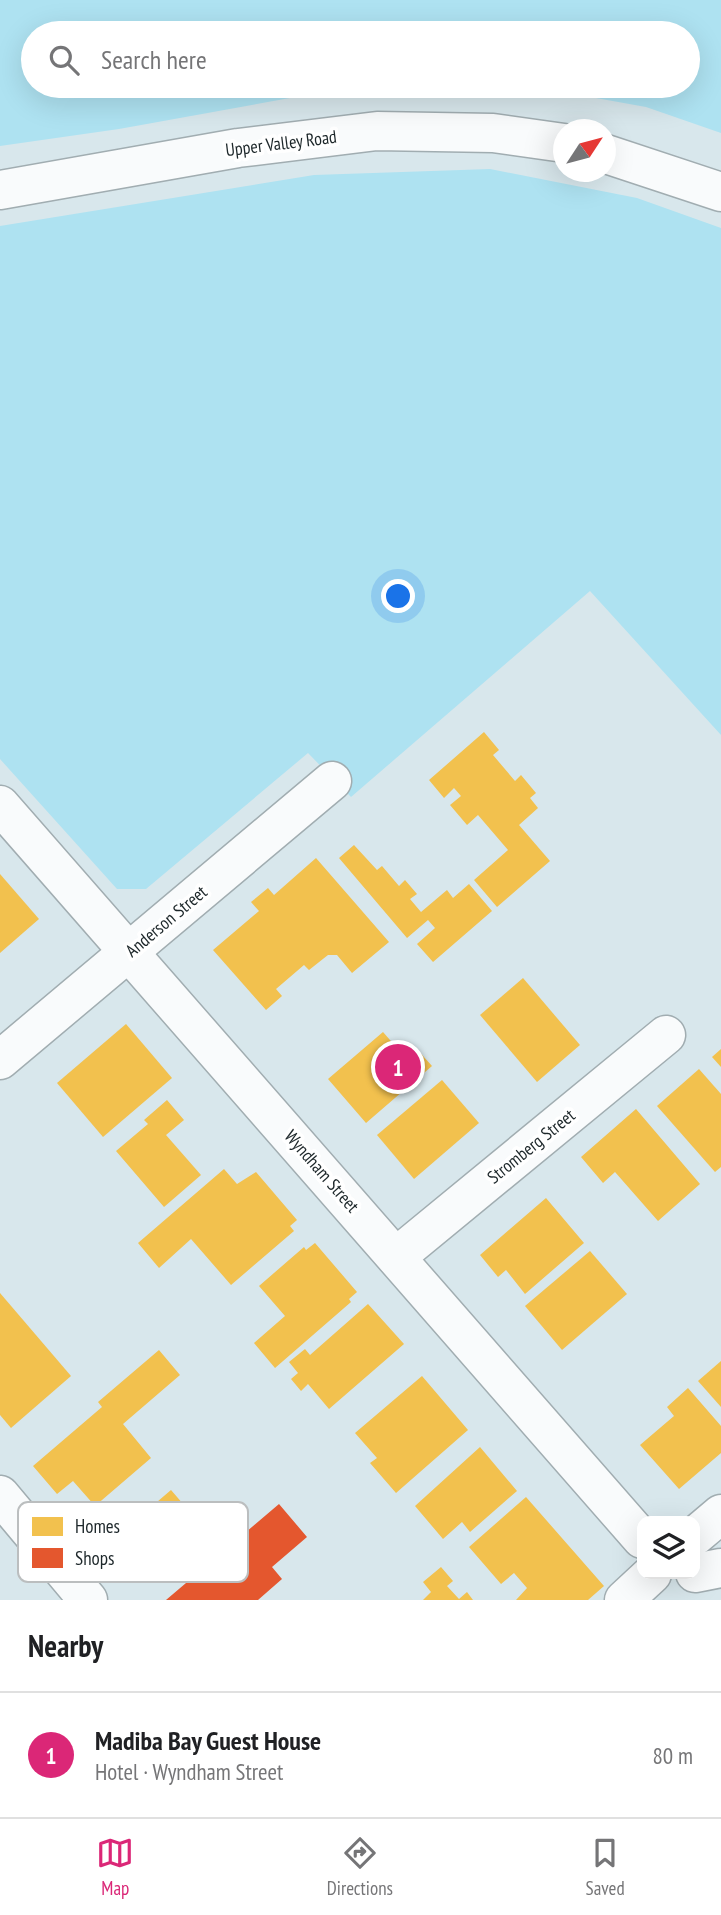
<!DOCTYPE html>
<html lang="en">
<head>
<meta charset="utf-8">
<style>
  :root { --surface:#fff; --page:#f2f2f2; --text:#202124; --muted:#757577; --line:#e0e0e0; --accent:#db2777 }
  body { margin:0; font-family:"PT Sans Narrow",sans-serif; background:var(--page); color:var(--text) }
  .controls { position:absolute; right:21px; bottom:21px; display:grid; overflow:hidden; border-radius:14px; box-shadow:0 7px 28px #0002 }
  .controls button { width:63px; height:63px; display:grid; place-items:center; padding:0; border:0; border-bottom:2px solid var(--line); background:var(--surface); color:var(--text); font:35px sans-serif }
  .compass { position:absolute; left:553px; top:119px; width:63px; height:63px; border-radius:50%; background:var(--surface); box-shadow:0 7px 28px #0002; rotate:54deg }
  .you { position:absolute; left:399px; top:597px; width:24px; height:24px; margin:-18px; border:5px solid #fff; border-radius:50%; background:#1a73e8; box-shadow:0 0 0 10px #1a73e833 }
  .badge { display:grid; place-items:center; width:46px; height:46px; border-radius:50%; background:var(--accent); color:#fff; font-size:23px; font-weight:700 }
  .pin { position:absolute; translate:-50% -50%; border:4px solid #fff; box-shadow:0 2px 7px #0006 }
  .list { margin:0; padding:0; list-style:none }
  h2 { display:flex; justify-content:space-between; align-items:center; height:91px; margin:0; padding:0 28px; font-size:30px }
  h2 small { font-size:23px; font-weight:400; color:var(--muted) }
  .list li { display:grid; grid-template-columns:46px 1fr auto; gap:21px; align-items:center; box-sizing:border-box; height:126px; padding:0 28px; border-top:2px solid var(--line) }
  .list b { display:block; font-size:26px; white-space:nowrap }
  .list p { margin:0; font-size:23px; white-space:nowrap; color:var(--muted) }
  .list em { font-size:23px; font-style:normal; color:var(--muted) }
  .icon { flex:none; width:38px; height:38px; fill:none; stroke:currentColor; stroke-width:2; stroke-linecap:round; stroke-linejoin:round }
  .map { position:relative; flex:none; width:721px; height:1600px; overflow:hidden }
  .search { position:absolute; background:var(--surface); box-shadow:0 7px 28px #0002; left:21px; right:21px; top:21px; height:77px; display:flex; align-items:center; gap:18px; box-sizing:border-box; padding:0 24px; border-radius:38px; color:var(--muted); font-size:26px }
  .sheet { height:217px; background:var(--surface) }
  nav { display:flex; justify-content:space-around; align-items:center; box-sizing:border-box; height:98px; border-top:2px solid var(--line); background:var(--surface); font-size:19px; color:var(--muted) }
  nav a { display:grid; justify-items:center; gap:4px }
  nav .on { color:var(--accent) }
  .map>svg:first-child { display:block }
  .green { fill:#aee2f1 }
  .homes { fill:#f2c14e }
  .shops { fill:#e4572e }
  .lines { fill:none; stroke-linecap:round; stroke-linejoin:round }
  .minor-casing { stroke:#a1adb1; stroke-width:41 }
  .minor { stroke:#f9fbfc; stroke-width:38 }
  .labels { text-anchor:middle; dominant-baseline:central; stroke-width:7; stroke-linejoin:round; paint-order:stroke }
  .street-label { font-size:18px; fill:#1d272a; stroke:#fff }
  .key { fill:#fff; stroke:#bbbebf; stroke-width:2 }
  .key-label { font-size:19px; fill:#1d272a }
</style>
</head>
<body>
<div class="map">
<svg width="721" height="1600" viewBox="0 0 721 1600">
  <rect width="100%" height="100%" fill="#d8e7ec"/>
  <!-- green -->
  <g class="green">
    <polygon points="0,0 721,0 721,133 646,107 529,86 688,86 688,33 33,33 33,86 356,86 119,129 0,146"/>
    <polygon points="490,169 637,198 721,228 721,735 590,591 351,797 308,753 146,889 117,889 0,759 0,226 314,175"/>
  </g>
  <!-- homes -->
  <g class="homes">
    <polygon points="484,732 499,750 493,755 515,781 521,775 536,793 530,798 538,808 519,825 550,861 497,907 474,880 508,850 478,815 467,825 450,805 461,796 454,788 444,798 429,780"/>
    <polygon points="354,845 377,870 382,866 399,886 405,880 417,894 410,899 421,912 447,890 453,898 469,884 492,911 433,962 417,944 435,928 428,920 407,938 339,858"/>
    <polygon points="316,858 389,942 352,973 337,955 328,955 309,970 304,965 276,989 282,996 266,1010 213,950 259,911 251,902 268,888 274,895"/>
    <polygon points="0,874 39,919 0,953"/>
    <polygon points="523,978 580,1045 537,1082 480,1015"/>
    <polygon points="126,1024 172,1078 103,1137 57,1083"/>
    <polygon points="383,1032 404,1056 415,1047 432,1066 366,1123 328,1079"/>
    <polygon points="721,1049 721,1067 712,1057"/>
    <polygon points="699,1069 721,1094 721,1167 715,1172 657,1106"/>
    <polygon points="442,1080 479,1123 414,1179 377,1135"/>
    <polygon points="167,1100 184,1120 166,1135 201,1175 164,1207 116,1151 148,1124 144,1120"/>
    <polygon points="636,1109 700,1184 658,1221 615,1172 603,1183 581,1157"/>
    <polygon points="224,1169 237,1184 256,1172 297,1220 290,1226 294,1231 231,1285 191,1239 159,1268 138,1243"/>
    <polygon points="546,1198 584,1243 525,1294 506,1270 498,1277 480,1255"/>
    <polygon points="315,1243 357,1292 349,1299 351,1302 275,1368 254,1343 285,1316 259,1286 304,1247 306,1250"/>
    <polygon points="590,1251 627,1294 562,1350 525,1306"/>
    <polygon points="0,1293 71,1376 11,1428 0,1415"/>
    <polygon points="368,1304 404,1344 329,1409 308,1384 301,1391 291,1379 298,1373 289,1362 305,1349 310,1355"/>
    <polygon points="159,1350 180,1375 123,1424 151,1458 95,1506 73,1481 57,1494 33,1466 102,1407 98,1402"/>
    <polygon points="721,1361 721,1407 698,1381"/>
    <polygon points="422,1376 468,1430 396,1493 370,1463 377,1458 355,1433"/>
    <polygon points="688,1388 721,1426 721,1453 679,1489 640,1445 674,1416 667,1407"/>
    <polygon points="480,1447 517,1491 470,1532 462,1522 443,1539 415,1506"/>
    <polygon points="171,1490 209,1534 187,1554 183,1549 143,1583 109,1543"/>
    <polygon points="526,1497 604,1586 588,1600 516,1600 527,1588 514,1573 501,1584 469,1547"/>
    <polygon points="441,1567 453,1581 447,1586 459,1599 467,1592 473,1600 423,1600 431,1592 423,1582"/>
  </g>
  <!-- shops -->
  <polygon class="shops" points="279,1504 307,1537 272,1567 282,1579 258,1600 166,1600"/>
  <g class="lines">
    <defs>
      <g id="minor">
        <polyline points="606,154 721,192"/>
        <polyline points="0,190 238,148 377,131 493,133 564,143"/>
        <polyline points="0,805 642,1539"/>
        <polyline points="0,1060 332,781"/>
        <polyline points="396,1257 666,1035"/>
        <polyline points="0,1495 88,1600"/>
        <polyline points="695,1536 721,1514"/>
        <polyline points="695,1573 721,1568"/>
        <polyline points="624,1600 652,1574"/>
      </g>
    </defs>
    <!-- minor casing -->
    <use href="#minor" class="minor-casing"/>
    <!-- minor -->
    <use href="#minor" class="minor"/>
  </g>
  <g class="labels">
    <!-- street labels -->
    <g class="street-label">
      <text transform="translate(281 143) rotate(-7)">Upper Valley Road</text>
      <text transform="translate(166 921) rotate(-40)">Anderson Street</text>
      <text transform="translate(531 1146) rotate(-39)">Stromberg Street</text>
      <text transform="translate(322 1171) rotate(49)">Wyndham Street</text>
    </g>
  </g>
  <!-- legend -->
  <rect x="18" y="1502" width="230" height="80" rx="10" class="key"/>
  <rect x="32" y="1517" width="31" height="19" fill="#f2c14e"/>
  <rect x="32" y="1548" width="31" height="20" fill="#e4572e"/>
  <g class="key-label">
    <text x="75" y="1533">Homes</text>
    <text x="75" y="1565">Shops</text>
  </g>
</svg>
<div class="controls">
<button><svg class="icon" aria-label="layers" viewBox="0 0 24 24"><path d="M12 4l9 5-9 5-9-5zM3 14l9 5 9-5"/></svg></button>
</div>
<svg class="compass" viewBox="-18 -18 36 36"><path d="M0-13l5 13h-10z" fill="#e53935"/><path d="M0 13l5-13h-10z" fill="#757577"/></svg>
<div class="you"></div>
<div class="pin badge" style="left:398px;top:1067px">1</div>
<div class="search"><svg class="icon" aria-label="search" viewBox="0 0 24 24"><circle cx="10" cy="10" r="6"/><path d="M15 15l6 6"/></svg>Search here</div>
</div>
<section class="sheet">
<h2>Nearby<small></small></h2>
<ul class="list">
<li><span class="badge">1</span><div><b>Madiba Bay Guest House</b><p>Hotel · Wyndham Street</p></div><em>80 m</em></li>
</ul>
</section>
<nav>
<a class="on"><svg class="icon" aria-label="map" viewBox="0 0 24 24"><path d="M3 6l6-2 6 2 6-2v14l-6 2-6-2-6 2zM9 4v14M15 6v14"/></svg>Map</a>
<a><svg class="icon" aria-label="directions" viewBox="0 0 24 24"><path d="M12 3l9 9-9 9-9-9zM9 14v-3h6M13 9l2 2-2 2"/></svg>Directions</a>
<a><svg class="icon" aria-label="saved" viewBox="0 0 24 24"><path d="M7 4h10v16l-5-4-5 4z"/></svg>Saved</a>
</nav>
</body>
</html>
